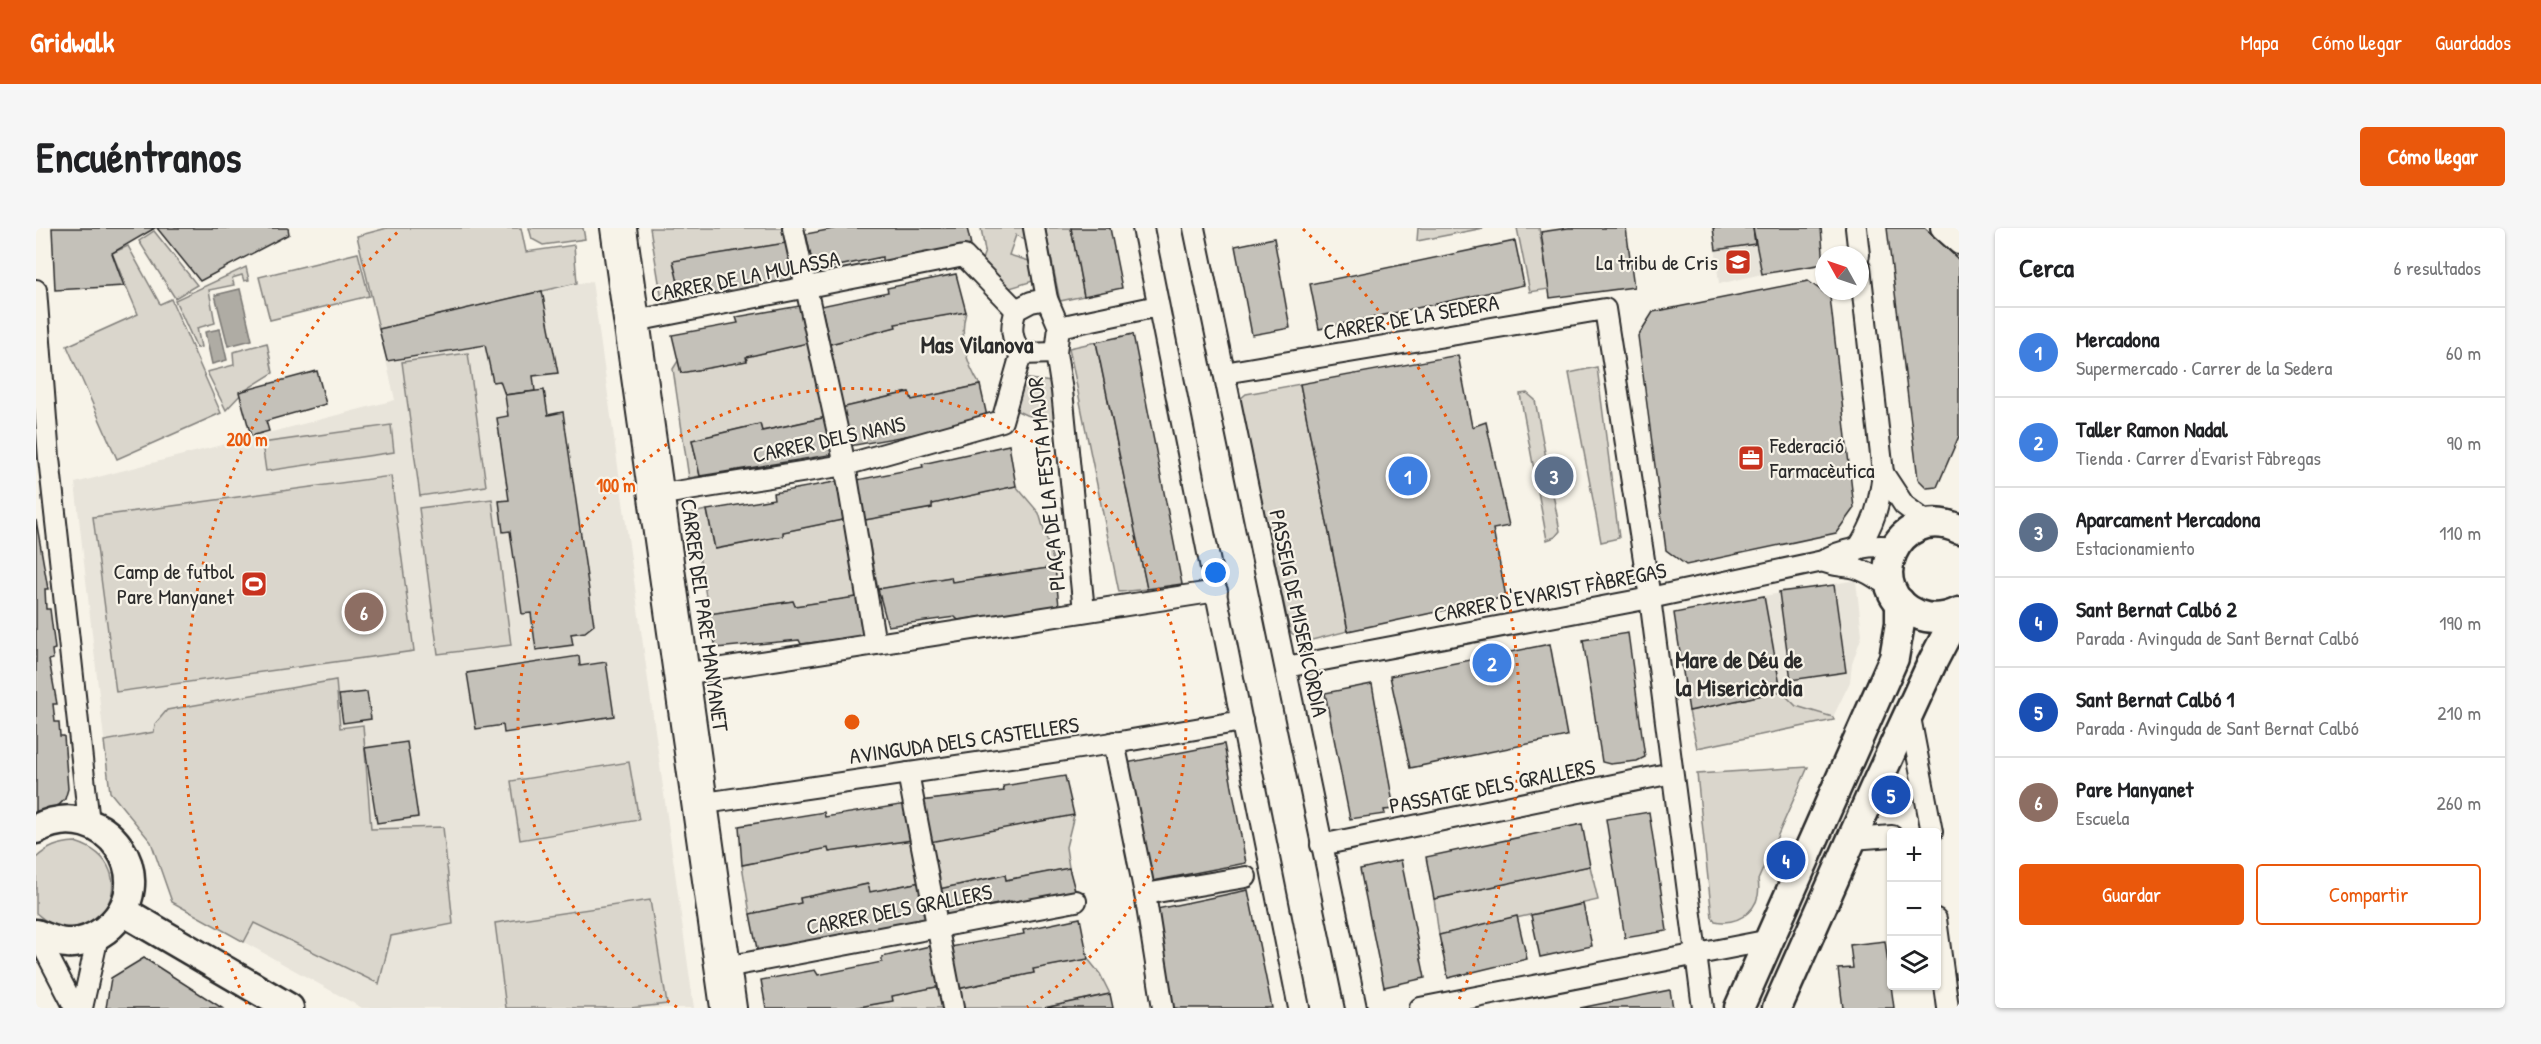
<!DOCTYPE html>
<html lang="es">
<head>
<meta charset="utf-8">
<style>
  :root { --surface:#fff; --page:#f6f6f6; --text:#202124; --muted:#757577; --line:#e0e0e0; --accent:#ea580c }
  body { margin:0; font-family:"Patrick Hand",sans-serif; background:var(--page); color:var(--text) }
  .controls { position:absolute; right:18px; bottom:18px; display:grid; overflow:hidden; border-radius:6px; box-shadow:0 2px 4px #0004 }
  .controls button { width:54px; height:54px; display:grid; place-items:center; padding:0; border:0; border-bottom:2px solid var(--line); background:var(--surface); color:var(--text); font:30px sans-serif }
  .compass { position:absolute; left:1779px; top:18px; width:54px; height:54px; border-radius:50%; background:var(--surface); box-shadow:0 2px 4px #0004; rotate:310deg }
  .you { position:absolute; left:1180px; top:345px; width:21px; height:21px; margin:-15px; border:4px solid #fff; border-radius:50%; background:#1a73e8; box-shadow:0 0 0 9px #1a73e833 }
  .badge { display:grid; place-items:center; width:39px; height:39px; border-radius:50%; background:var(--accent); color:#fff; font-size:20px; font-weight:700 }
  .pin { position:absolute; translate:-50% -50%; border:3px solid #fff; box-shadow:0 2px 6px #0006 }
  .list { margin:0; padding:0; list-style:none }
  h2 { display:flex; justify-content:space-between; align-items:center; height:78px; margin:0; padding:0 24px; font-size:26px }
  h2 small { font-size:20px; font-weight:400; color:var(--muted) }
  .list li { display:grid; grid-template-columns:39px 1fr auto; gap:18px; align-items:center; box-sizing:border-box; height:90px; padding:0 24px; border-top:2px solid var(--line) }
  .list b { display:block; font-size:22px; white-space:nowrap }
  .list p { margin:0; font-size:20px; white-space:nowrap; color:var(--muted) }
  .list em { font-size:20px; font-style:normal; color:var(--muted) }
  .actions { display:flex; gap:12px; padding:18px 24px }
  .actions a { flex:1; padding:14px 0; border:2px solid var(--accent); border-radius:6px; text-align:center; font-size:21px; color:var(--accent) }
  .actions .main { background:var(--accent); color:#fff }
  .icon { flex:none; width:33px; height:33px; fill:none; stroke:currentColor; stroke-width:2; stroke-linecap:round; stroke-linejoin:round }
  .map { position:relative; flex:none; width:1923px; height:780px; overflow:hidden; border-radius:6px }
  header { display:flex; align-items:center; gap:36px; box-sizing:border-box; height:84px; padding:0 30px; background:var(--accent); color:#fff }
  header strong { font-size:28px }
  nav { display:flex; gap:33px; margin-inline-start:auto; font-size:21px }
  .intro { display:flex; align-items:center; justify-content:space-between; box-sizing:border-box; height:144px; padding:0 36px }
  h1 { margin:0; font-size:42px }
  .button { padding:15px 27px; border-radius:6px; background:var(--accent); color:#fff; font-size:21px; font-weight:700 }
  main { display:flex; gap:36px; padding:0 36px }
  aside { flex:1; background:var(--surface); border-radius:6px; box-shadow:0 2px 4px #0004 }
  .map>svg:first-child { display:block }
  .built { fill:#e8e4da }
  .green { fill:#dad6cc; stroke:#82807c; stroke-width:1.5 }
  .water { fill:#afaca4; stroke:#7a7874; stroke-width:1.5 }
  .building { fill:#c4c1b9; stroke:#2b2b2b; stroke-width:1.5 }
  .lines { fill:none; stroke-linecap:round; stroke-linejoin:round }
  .street-casing { stroke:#2b2b2b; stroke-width:24 }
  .secondary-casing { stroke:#2b2b2b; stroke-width:33 }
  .street { stroke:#f7f3e8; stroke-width:20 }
  .secondary { stroke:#f7f3e8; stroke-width:28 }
  .ring { fill:none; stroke:#e8590c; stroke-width:3; stroke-dasharray:3 6 }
  .labels { text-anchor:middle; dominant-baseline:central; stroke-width:4.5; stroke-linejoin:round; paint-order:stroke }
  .poi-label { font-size:22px; fill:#2b2b2b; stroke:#f7f3e8; text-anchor:end }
  .street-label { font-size:22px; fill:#2b2b2b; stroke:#f7f3e8 }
  .neighbourhood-label { font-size:24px; font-weight:bold; fill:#2b2b2b; stroke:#f7f3e8 }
  .centre { fill:#e8590c; stroke:#f7f3e8; stroke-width:3 }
  .ring-label { font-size:18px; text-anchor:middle; font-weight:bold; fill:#e8590c; stroke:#f7f3e8; stroke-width:4.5; stroke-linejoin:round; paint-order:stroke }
</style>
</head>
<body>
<header>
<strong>Gridwalk</strong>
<nav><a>Mapa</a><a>Cómo llegar</a><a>Guardados</a></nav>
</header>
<div class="intro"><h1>Encuéntranos</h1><a class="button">Cómo llegar</a></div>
<main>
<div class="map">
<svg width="1923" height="780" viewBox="0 0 1923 780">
  <rect width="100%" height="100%" fill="#f7f3e8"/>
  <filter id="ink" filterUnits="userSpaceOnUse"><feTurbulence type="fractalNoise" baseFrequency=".0167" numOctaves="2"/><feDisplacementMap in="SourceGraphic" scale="12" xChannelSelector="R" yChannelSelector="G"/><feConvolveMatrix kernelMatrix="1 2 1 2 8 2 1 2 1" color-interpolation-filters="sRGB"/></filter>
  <g filter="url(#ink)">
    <!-- built -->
    <g class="built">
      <polygon points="1677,0 1717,0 1726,46 1683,56"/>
      <polygon points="556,53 658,780 326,780 136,674 115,614 74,564 39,255 359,172 343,101"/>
      <polygon points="1820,352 1826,407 1816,436 1814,454 1797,489 1760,478 1745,463 1728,368"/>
    </g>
    <!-- green -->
    <g class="green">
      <polygon points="351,0 485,0 490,24 538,17 541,55 343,101 321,8"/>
      <polygon points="493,0 547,0 549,11 507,17 496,11"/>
      <polygon points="614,0 754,0 756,14 638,33 646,72 626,72"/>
      <polygon points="945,0 993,0 996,16 980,7 973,27 993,33 998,40 997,53 974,60 944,37 949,23"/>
      <polygon points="1009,0 1035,0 1048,68 1024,73"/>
      <polygon points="1382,0 1448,0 1381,13"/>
      <polygon points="1481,0 1503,0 1513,61 1494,64"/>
      <polygon points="118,3 161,57 139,70 103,13"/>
      <polygon points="92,18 124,76 135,71 185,185 81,231 31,118 102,86 76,25"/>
      <polygon points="322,25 333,68 234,92 223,49"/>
      <polygon points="210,39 213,52 208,53 206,47 196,50 198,57 173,62 179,95 161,100 165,119 161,120 139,72"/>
      <path d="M930,84C923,109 930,135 944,157L876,172L872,164L805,180L794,116L859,99V96Z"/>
      <polygon points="776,114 791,189 726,203 724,196 656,212 664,248 653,250 637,141 642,133 645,145 711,133 710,129"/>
      <polygon points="1060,114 1111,360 1111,361 1083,364 1033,120"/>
      <polygon points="231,115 237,145 208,163 190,182 171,144 198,137 197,124"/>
      <polygon points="432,125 450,258 384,268 366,134"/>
      <polygon points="1561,139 1583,310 1565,314 1533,145"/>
      <polygon points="986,150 1015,154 1018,192 990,187 975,180"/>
      <polygon points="1264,156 1312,403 1268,414 1254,404 1204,171 1210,166"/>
      <polygon points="1491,165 1499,172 1524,303 1519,309 1511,312 1484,166"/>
      <polygon points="355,197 358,224 230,243 226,215"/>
      <polygon points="355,248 378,423 80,464 57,289"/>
      <polygon points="980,258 1003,285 1019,339 916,354 914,349 842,361 829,292 896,280 896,276"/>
      <polygon points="456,271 475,417 402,426 383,280"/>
      <polygon points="671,282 679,321 747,308 747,304 811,291 827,368 759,378 757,373 673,386 656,285"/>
      <polygon points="300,452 304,500 327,497 335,601 407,599 417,696 355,708 343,756 218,695 208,714 136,674 115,614 74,564 68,513 118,504 119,496 131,482"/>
      <polygon points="1745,463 1760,478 1797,489 1798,492 1661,520 1653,483"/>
      <polygon points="593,534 603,592 484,612 475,553"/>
      <path d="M1772,539L1722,652C1727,679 1705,698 1679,693L1676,689L1661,546Z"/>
      <polygon points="1038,587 1030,619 1033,640 970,652 969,647 903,661 893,613"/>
      <polygon points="876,612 885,654 834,664 831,656 764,670 765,675 714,686 706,637 792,620 793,624"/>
      <path d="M39,614C117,638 58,738 0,685V630C12,619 22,615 39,614Z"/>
      <polygon points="1554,638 1562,672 1403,707 1398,671"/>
      <polygon points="614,672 631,776 595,780 470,780 459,695"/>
      <polygon points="1052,731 1064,746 1074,766 1008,780 925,780 921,761 998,745 997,741"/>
      <polygon points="905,758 910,780 817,780 856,773 856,768"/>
    </g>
    <!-- water -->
    <g class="water">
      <polygon points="204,61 216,112 192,118 179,67"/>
      <polygon points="184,101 191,132 176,136 169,104"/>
    </g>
    <!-- building -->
    <g class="building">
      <polygon points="16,0 119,0 76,25 88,58 19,62"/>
      <polygon points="121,0 252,0 253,6 164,53"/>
      <polygon points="802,0 931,0 935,17 879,29 846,34 846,29 778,43 770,6"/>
      <polygon points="1035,0 1074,0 1086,60 1048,68"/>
      <polygon points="1532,0 1590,0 1598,59 1514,70 1505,4"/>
      <polygon points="1677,0 1717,0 1719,16 1680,22"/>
      <polygon points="1717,0 1785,0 1788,36 1726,46"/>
      <polygon points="1851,0 1889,0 1923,32 1923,208 1901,259 1891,260 1882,251"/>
      <polygon points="1238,10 1254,100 1216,107 1199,18"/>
      <polygon points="1479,13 1488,57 1283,101 1274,56"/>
      <polygon points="756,14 765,52 696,65 646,72 637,33"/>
      <polygon points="920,46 930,84 859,96 860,99 794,116 785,78 852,64 851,60"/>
      <polygon points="1772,53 1794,69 1818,280 1800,305 1650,337 1630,322 1602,108 1617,84"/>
      <polygon points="506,63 522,145 497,148 499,163 469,167 464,153 457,154 449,117 351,133 343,101"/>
      <polygon points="769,77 776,114 710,129 711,133 645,145 636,107 702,95 700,89"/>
      <polygon points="1097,106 1146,356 1111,361 1060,114"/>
      <polygon points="1422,127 1436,199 1450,194 1473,298 1457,301 1470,369 1312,403 1264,156"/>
      <polygon points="281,143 290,176 230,193 233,203 215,208 203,164"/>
      <polygon points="944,157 952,193 814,218 805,180 873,164 876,172"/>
      <polygon points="508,162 512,187 527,184 558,397 549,404 535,406 537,417 500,422 495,385 486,386 474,303 467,304 463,273 473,272 461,190 472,188 469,167"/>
      <polygon points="791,189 799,226 664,248 656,212 724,196 726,203"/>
      <polygon points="973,217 980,258 896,276 896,280 829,292 821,252 887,239 886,236"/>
      <polygon points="804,253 811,291 747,304 747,308 679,321 671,282 738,271 737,265"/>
      <polygon points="0,292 12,361 9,361 10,381 14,381 19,421 16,422 17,431 13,432 21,476 17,476 19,494 23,494 24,508 28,508 32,561 29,571 16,584 0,589"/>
      <polygon points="1019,339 1023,378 922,392 919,389 852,398 842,361 915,349 916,354"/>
      <polygon points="1798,357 1810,444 1755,452 1743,364"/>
      <polygon points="827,368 834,407 765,416 763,412 680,420 673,386 757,373 759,378"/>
      <polygon points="1728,368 1745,463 1653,483 1638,385"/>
      <polygon points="1592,405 1609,529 1601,533 1574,536 1566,534 1547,412"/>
      <polygon points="1514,416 1531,508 1374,540 1354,448"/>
      <polygon points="543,428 544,438 570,434 578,488 468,505 467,497 440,501 431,445"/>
      <polygon points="1336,456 1358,581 1348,582 1349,586 1314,591 1289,465"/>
      <polygon points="331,464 335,491 307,495 303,467"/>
      <polygon points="371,514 382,589 341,595 329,520"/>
      <polygon points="1188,516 1210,635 1112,654 1090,535"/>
      <polygon points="1029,548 1038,587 894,614 884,573 968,563 967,558"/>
      <polygon points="870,576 876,612 793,624 792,620 706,637 703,598 788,584 789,589"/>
      <polygon points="1613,584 1631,703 1589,710 1570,591"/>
      <polygon points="1546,596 1554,638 1398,671 1390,629"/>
      <polygon points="1365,632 1389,750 1348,759 1324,641"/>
      <polygon points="1033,640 1040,666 977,678 975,673 911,687 903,661 969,647 970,652"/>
      <polygon points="885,654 892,692 722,726 714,686 765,675 764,670 832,656 834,664"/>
      <polygon points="1212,662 1236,780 1136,780 1116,682"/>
      <polygon points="1547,676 1556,718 1504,729 1495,687"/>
      <polygon points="1481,688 1491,731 1412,750 1403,707"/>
      <polygon points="1044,690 1052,731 997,741 998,745 921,761 914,719 988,706 987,702"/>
      <polygon points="1849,713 1858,780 1807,780 1802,741 1817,740 1814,717"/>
      <polygon points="898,717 905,758 856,768 857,773 817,780 730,780 725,752 779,742 782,747 846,734 846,729"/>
      <polygon points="108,730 186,780 70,780 75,750"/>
      <polygon points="1634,762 1637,780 1544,780"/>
      <polygon points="1074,766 1077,780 1008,780"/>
    </g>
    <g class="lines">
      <defs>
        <g id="street">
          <polyline points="575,0 685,780"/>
          <polyline points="590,0 700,780"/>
          <polyline points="757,0 809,237 839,416"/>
          <polyline points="998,0 1011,71 1023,99 1020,125 1026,163 1048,383"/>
          <polyline points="1107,0 1263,780"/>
          <polyline points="1158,0 1320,780"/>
          <polyline points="1820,0 1823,27"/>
          <polyline points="1905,0 1923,16"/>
          <polyline points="0,62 13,230 53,595"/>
          <path d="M1011,71L995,74L980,82C974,99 975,110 985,126L1020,125"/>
          <polyline points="604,92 928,28 980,82"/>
          <polyline points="1023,99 1122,78"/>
          <polyline points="1188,145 1569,81 1614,370 1667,780"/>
          <polyline points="1847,245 1868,277 1892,295"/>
          <polyline points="627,266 809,237 966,193 985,126"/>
          <path d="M1821,322C1839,294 1843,278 1847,245L1824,39"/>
          <path d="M1787,333C1797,338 1804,337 1815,339C1830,342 1843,352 1855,360"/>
          <path d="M1250,439L1614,370L1787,333C1803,321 1838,316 1858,319"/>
          <polyline points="641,447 1181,363"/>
          <polyline points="1873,484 1896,604"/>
          <polyline points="1078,514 1109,666 1127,780"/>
          <polyline points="872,545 917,780"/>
          <polyline points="662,576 1084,514 1206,493"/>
          <polyline points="1816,611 1856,608"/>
          <polyline points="1285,617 1636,545"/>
          <polyline points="1109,666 1210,649"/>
          <polyline points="1900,691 1912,780"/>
          <polyline points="1,707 39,780"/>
          <polyline points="695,738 1040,673"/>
          <polyline points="46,780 62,708"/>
          <polyline points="1384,780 1734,712"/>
        </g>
        <g id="secondary">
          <path d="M1923,301C1860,272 1822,364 1883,387C1896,392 1910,390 1923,384"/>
          <path d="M0,601C69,564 130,654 69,702C58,710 44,716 31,715C21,715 9,709 0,706"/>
          <polyline points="87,683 253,780"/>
          <polyline points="1703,780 1858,430 1864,395 1864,374"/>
          <polyline points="1741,780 1838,561 1896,435 1922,385"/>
        </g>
      </defs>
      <!-- street casing -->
      <use href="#street" class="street-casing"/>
      <!-- secondary casing -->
      <use href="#secondary" class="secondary-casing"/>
      <!-- street -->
      <use href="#street" class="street"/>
      <!-- secondary -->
      <use href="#secondary" class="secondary"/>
    </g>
  </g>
  <!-- distance rings -->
  <g class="ring">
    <path d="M641 779A334 334 0 1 1 991 779"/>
    <path d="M211 776A668 668 0 0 1 365 1M1267 1A668 668 0 0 1 1421 776"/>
  </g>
  <!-- icons -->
  <defs>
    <symbol id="school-square" viewBox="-11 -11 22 22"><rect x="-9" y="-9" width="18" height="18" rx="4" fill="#c8321e" stroke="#f7f3e8"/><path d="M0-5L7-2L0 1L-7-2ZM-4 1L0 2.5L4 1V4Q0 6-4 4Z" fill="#fff"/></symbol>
    <symbol id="office-square" viewBox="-11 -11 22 22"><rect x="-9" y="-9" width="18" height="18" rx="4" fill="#c8321e" stroke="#f7f3e8"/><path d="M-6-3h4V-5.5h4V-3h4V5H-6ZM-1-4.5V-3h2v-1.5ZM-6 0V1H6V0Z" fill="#fff"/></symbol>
    <symbol id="stadium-square" viewBox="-11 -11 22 22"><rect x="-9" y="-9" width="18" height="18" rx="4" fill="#c8321e" stroke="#f7f3e8"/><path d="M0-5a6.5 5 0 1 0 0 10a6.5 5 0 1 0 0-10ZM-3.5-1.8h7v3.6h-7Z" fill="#fff"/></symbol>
  </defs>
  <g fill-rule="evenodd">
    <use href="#school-square" x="1687" y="19" width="30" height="30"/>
    <use href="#office-square" x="1700" y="215" width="30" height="30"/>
    <use href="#stadium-square" x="203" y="341" width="30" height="30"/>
  </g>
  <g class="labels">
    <!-- poi labels -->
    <g class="poi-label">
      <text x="1682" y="34">La tribu de Cris</text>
      <text x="1734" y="217" text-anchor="start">Federació<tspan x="1734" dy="25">Farmacèutica</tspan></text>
      <text x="198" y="343">Camp de futbol<tspan x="198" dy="25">Pare Manyanet</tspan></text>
    </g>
    <!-- street labels -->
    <g class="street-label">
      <text transform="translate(709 48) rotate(-11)">CARRER DE LA MULASSA</text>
      <text transform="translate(1375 89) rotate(-10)">CARRER DE LA SEDERA</text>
      <text transform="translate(793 211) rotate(-12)">CARRER DELS NANS</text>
      <text transform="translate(1010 256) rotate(-96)">PLAÇA DE LA FESTA MAJOR</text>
      <text transform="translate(1514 364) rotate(-11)">CARRER D'EVARIST FÀBREGAS</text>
      <text transform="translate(1263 385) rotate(78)">PASSEIG DE MISERICÒRDIA</text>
      <text transform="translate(669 387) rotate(82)">CARRER DEL PARE MANYANET</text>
      <text transform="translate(928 512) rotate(-8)">AVINGUDA DELS CASTELLERS</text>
      <text transform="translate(1456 558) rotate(-11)">PASSATGE DELS GRALLERS</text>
      <text transform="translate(863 681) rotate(-11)">CARRER DELS GRALLERS</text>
    </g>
    <!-- neighbourhood labels -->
    <g class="neighbourhood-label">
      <text x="941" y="116">Mas Vilanova</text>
      <text x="1703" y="431">Mare de Déu de<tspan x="1703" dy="28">la Misericòrdia</tspan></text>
    </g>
  </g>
  <circle cx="816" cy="494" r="9" class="centre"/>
  <g class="ring-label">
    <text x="211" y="218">200 m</text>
    <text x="580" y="264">100 m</text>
  </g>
</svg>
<div class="controls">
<button>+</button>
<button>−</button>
<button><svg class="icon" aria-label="layers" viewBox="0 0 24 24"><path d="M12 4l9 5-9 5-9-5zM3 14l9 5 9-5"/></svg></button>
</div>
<svg class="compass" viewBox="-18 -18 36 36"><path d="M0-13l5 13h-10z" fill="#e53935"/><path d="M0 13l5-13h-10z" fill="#757577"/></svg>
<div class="you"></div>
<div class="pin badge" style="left:1372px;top:248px;background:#3f7fe0">1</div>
<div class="pin badge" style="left:1456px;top:435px;background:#3f7fe0">2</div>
<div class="pin badge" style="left:1518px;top:248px;background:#5c6f8a">3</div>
<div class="pin badge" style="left:1750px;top:632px;background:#1a4fb4">4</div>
<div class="pin badge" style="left:1855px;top:567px;background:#1a4fb4">5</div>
<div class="pin badge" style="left:328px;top:384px;background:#8d6e63">6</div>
</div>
<aside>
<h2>Cerca<small>6 resultados</small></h2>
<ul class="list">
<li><span class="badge" style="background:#3f7fe0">1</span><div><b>Mercadona</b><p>Supermercado · Carrer de la Sedera</p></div><em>60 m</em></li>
<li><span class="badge" style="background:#3f7fe0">2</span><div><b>Taller Ramon Nadal</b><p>Tienda · Carrer d'Evarist Fàbregas</p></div><em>90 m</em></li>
<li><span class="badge" style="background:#5c6f8a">3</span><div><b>Aparcament Mercadona</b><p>Estacionamiento</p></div><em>110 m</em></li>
<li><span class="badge" style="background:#1a4fb4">4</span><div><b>Sant Bernat Calbó 2</b><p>Parada · Avinguda de Sant Bernat Calbó</p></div><em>190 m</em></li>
<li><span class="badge" style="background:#1a4fb4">5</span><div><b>Sant Bernat Calbó 1</b><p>Parada · Avinguda de Sant Bernat Calbó</p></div><em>210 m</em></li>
<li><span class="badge" style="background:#8d6e63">6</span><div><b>Pare Manyanet</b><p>Escuela</p></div><em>260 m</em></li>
</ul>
<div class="actions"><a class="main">Guardar</a><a>Compartir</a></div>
</aside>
</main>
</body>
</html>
